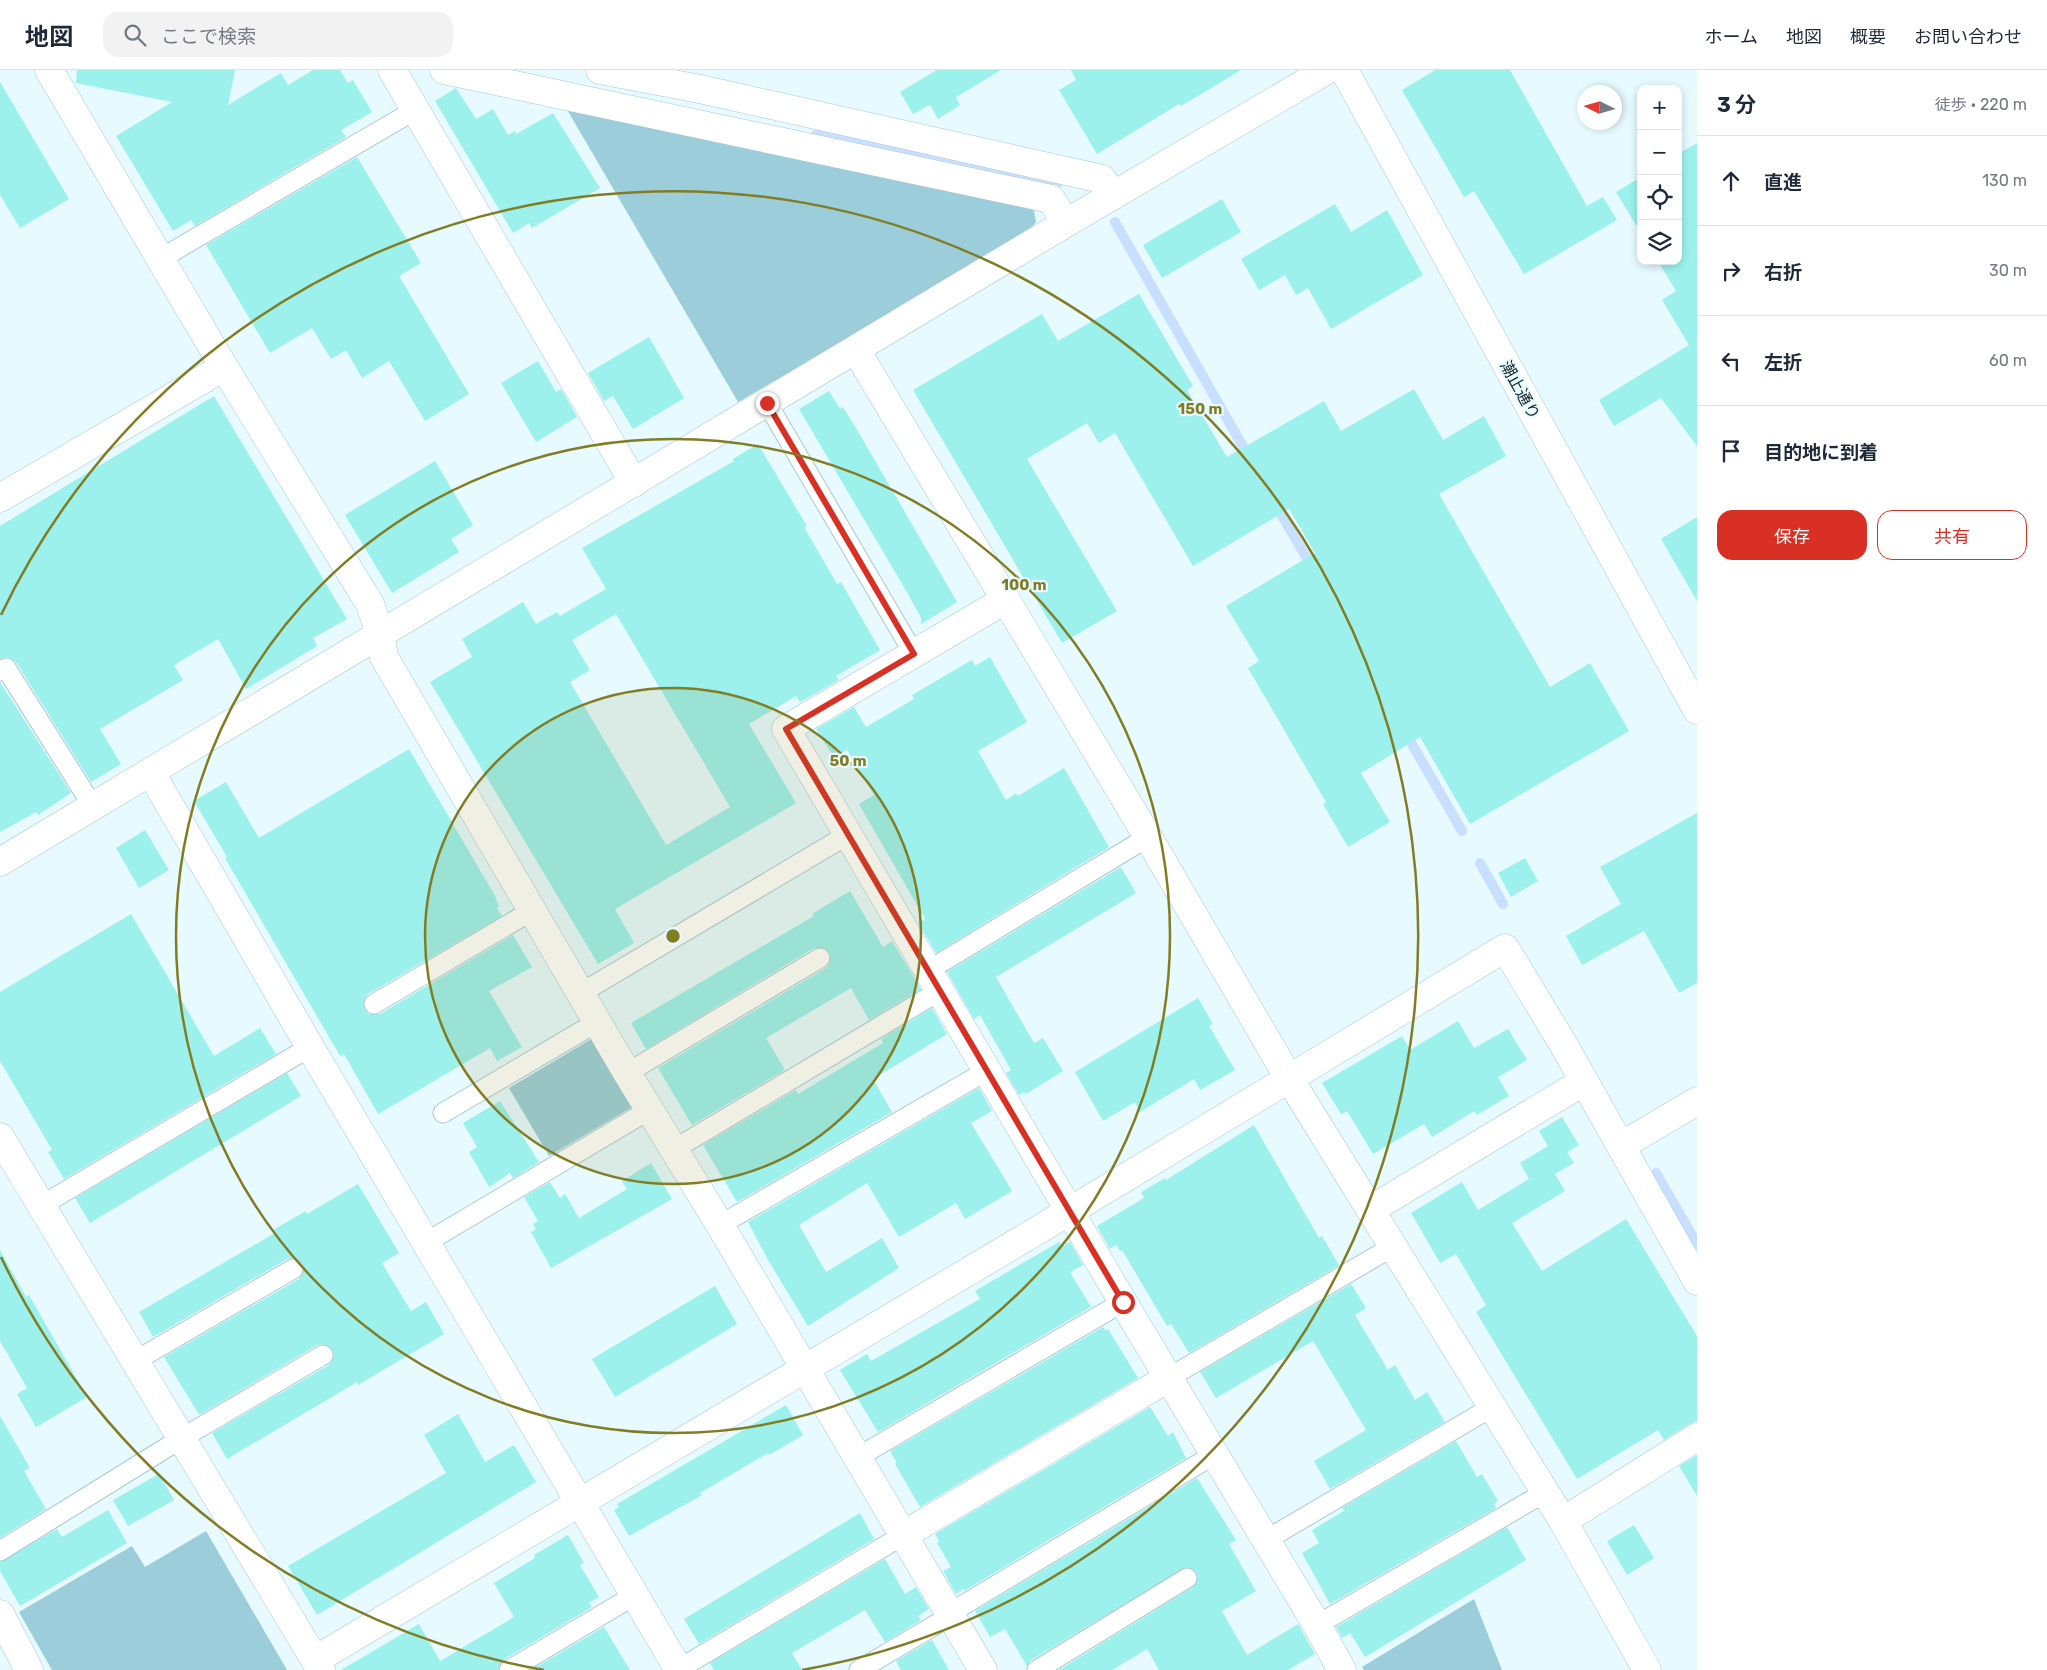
<!DOCTYPE html>
<html lang="ja">
<head>
<meta charset="utf-8">
<style>
  :root { --surface:#fff; --page:#f2f2f3; --text:#1f2937; --muted:#747a83; --line:#e0e1e3; --accent:#d93025 }
  body { margin:0; font-family:Rubik,"Noto Sans JP",sans-serif; background:var(--page); color:var(--text) }
  .controls { position:absolute; right:15px; top:15px; display:grid; overflow:hidden; border-radius:10px; box-shadow:0 2px 8px #0003 }
  .controls button { width:45px; height:45px; display:grid; place-items:center; padding:0; border:0; border-bottom:1px solid var(--line); background:var(--surface); color:var(--text); font:25px sans-serif }
  .compass { position:absolute; left:1577px; top:15px; width:45px; height:45px; border-radius:50%; background:var(--surface); box-shadow:0 2px 8px #0003; rotate:275deg }
  .stop { position:absolute; width:15px; height:15px; margin:-11px; border:4px solid #d93025; border-radius:50%; background:#fff }
  .stop.end { background:#d93025; border-color:#fff; box-shadow:0 1px 5px #0008 }
  .list { margin:0; padding:0; list-style:none }
  h2 { display:flex; justify-content:space-between; align-items:center; height:65px; margin:0; padding:0 20px; font-size:21px }
  h2 small { font-size:16px; font-weight:400; color:var(--muted) }
  .list li { display:grid; grid-template-columns:32px 1fr auto; gap:15px; align-items:center; box-sizing:border-box; height:90px; padding:0 20px; border-top:1px solid var(--line) }
  .list b { display:block; font-size:19px; white-space:nowrap }
  .list em { font-size:16px; font-style:normal; color:var(--muted) }
  .actions { display:flex; gap:10px; padding:15px 20px }
  .actions a { flex:1; padding:11px 0; border:1px solid var(--accent); border-radius:15px; text-align:center; font-size:18px; color:var(--accent) }
  .actions .main { background:var(--accent); color:#fff }
  .icon { flex:none; width:28px; height:28px; fill:none; stroke:currentColor; stroke-width:2; stroke-linecap:round; stroke-linejoin:round }
  .map { position:relative; flex:none; width:1697px; height:1600px; overflow:hidden }
  header { display:flex; align-items:center; gap:30px; box-sizing:border-box; height:70px; padding:0 25px; background:var(--surface); border-bottom:1px solid var(--line) }
  header strong { font-size:24px }
  nav { display:flex; gap:28px; margin-inline-start:auto; font-size:18px }
  .search { width:350px; height:45px; background:var(--page); display:flex; align-items:center; gap:12px; box-sizing:border-box; padding:0 18px; border-radius:15px; color:var(--muted); font-size:19px }
  main { display:flex }
  aside { flex:1; background:var(--surface) }
  .map>svg:first-child { display:block }
  .green { fill:#9bceda }
  .lines { fill:none; stroke-linecap:round; stroke-linejoin:round }
  .stream { stroke:#c9dfff; stroke-width:10 }
  .building { fill:#9cf1ed; fill-rule:evenodd }
  .lane-casing { stroke:#a8c8d0; stroke-width:21 }
  .street-casing { stroke:#a8c8d0; stroke-width:29 }
  .secondary-casing { stroke:#a8c8d0; stroke-width:29 }
  .lane { stroke:#fff; stroke-width:19 }
  .street { stroke:#fff; stroke-width:28 }
  .secondary { stroke:#fff; stroke-width:28 }
  .route { stroke:#d93025; stroke-width:6 }
  .ring { fill:none; stroke:#827c23; stroke-width:2.5 }
  .labels { text-anchor:middle; dominant-baseline:central; stroke-width:4.5; stroke-linejoin:round; paint-order:stroke }
  .street-label { font-size:16px; fill:#172326; stroke:#e6faff }
  .centre { fill:#827c23; stroke:#e6faff; stroke-width:2.5 }
  .ring-label { font-size:15px; text-anchor:middle; font-weight:bold; fill:#827c23; stroke:#e6faff; stroke-width:4.5; stroke-linejoin:round; paint-order:stroke }
</style>
</head>
<body>
<header>
<strong>地図</strong>
<div class="search"><svg class="icon" aria-label="search" viewBox="0 0 24 24"><circle cx="10" cy="10" r="6"/><path d="M15 15l6 6"/></svg>ここで検索</div>
<nav><a>ホーム</a><a>地図</a><a>概要</a><a>お問い合わせ</a></nav>
</header>
<main>
<div class="map">
<svg width="1697" height="1600" viewBox="0 0 1697 1600">
  <rect width="100%" height="100%" fill="#e6faff"/>
  <!-- green -->
  <g class="green">
    <polygon points="566,38 1024,131 1034,141 1036,152 1027,163 738,332"/>
    <polygon points="593,968 634,1036 549,1086 509,1018"/>
    <polygon points="206,1461 287,1600 52,1600 19,1542 132,1476 145,1497"/>
    <polygon points="1474,1529 1502,1600 1364,1600 1362,1597"/>
  </g>
  <g class="lines">
    <!-- stream -->
    <g class="stream">
      <polyline points="816,65 1058,113"/>
      <polyline points="1115,152 1250,389"/>
      <polyline points="1274,432 1313,499"/>
      <polyline points="1405,662 1462,761"/>
      <polyline points="1480,793 1503,834"/>
      <polyline points="1656,1103 1697,1174"/>
    </g>
  </g>
  <!-- building -->
  <g class="building">
    <polygon points="77,0 235,0 228,35 281,3 288,15 313,0 340,0 348,13 353,10 372,42 341,60 346,67 195,156 191,150 173,161 116,66 172,32 76,13"/>
    <polygon points="937,0 1001,0 956,27 960,35 938,49 930,35 913,44 900,22"/>
    <polygon points="1071,0 1241,0 1181,36 1179,34 1097,84 1059,20 1076,10"/>
    <polygon points="1435,0 1510,0 1587,136 1603,127 1617,150 1524,204 1474,121 1464,127 1402,20"/>
    <polygon points="0,12 69,129 20,158 0,125"/>
    <polygon points="456,18 476,49 493,39 508,65 515,61 516,64 553,43 600,118 532,158 529,153 513,163 435,31"/>
    <polygon points="1697,73 1697,376 1661,328 1614,356 1599,330 1689,275 1662,230 1676,221 1658,191 1678,191 1678,84"/>
    <polygon points="357,87 421,193 399,206 469,324 425,351 389,291 362,308 346,280 331,289 312,258 270,283 206,175"/>
    <polygon points="1641,107 1641,163 1616,122"/>
    <polygon points="1222,129 1241,162 1162,208 1143,175"/>
    <polygon points="1335,134 1351,162 1387,140 1423,205 1331,259 1308,218 1296,225 1285,205 1259,220 1241,189"/>
    <polygon points="1139,224 1193,316 1187,320 1227,387 1324,331 1341,361 1414,319 1443,370 1484,346 1506,386 1439,424 1550,617 1590,593 1629,661 1470,754 1420,667 1361,703 1390,752 1348,777 1323,734 1326,732 1248,598 1259,591 1226,536 1315,483 1289,439 1193,496 1115,363 1099,373 1087,353 1027,389 1117,541 1062,573 913,320 1042,244 1058,271"/>
    <polygon points="649,267 684,328 633,359 613,326 604,331 588,303"/>
    <polygon points="538,291 556,322 561,319 577,347 536,372 501,313"/>
    <polygon points="829,321 840,339 843,337 856,358 957,532 921,554 921,548 908,524 799,339"/>
    <polygon points="214,326 347,549 313,568 317,576 246,619 218,569 174,595 183,610 100,659 121,694 91,712 16,592 7,587 0,588 0,456"/>
    <path d="M758,374L807,456L804,457L837,514L841,512L880,580L836,606L839,610L800,632L796,626L749,654L796,733L615,839L634,873L598,894L430,612L472,587L462,569L523,532L536,554L557,542L560,546L606,519L582,478L734,391L733,389ZM616,544L730,737L666,775L570,612L590,600L572,570Z"/>
    <polygon points="435,391 473,455 451,469 459,482 392,523 345,445"/>
    <polygon points="1697,447 1697,531 1661,469"/>
    <polygon points="990,587 1027,652 978,681 1006,730 1016,723 1018,726 1064,698 1109,777 936,883 918,853 925,849 859,734 874,725 847,680 834,688 816,659 854,637 866,657 914,629 912,625 972,590 975,596"/>
    <polygon points="0,612 71,723 38,745 36,742 0,762"/>
    <polygon points="409,679 494,824 499,836 497,838 502,846 368,924 364,929 364,939 369,944 380,944 513,865 532,897 489,921 522,977 497,991 490,978 378,1044 344,984 340,986 225,788 227,787 194,731 226,712 259,768"/>
    <polygon points="1697,743 1697,913 1679,923 1644,861 1582,895 1566,866 1621,834 1600,797"/>
    <polygon points="145,760 169,800 139,818 116,778"/>
    <polygon points="1525,788 1538,811 1511,827 1498,803"/>
    <polygon points="1121,797 1136,823 996,907 1034,973 1043,968 1063,1001 1026,1024 1024,1022 1019,1025 1006,1003 1011,1000 980,945 974,949 947,902"/>
    <polygon points="850,821 883,877 892,871 921,919 869,950 851,918 766,968 785,1000 692,1055 658,998 826,898 830,893 830,883 825,878 814,878 646,979 631,953 814,846 812,844"/>
    <polygon points="131,844 214,986 260,958 276,984 64,1109 48,1082 52,1080 0,991 0,922"/>
    <polygon points="1198,928 1213,954 1209,956 1235,1000 1200,1020 1194,1009 1140,1042 1135,1032 1103,1051 1075,1002"/>
    <polygon points="932,938 947,964 873,1009 892,1042 737,1132 703,1075 796,1020 798,1024 883,973 881,969"/>
    <polygon points="1458,951 1474,978 1508,959 1527,990 1498,1007 1509,1026 1477,1045 1474,1041 1432,1067 1424,1054 1373,1084 1347,1041 1341,1044 1322,1013 1402,966 1410,980"/>
    <polygon points="287,1003 301,1026 90,1153 75,1128"/>
    <polygon points="979,1018 992,1041 971,1053 1012,1121 965,1149 956,1133 899,1167 867,1113 799,1155 826,1202 882,1168 899,1198 808,1256 768,1190 748,1152"/>
    <polygon points="500,1031 539,1092 513,1108 510,1103 489,1117 469,1082 477,1077 463,1053"/>
    <polygon points="1562,1047 1579,1075 1567,1082 1574,1093 1555,1104 1565,1121 1512,1153 1542,1201 1626,1149 1697,1266 1697,1351 1689,1354 1664,1370 1658,1360 1577,1409 1476,1242 1486,1235 1456,1184 1440,1193 1411,1143 1462,1112 1478,1140 1529,1109 1520,1093 1548,1076 1539,1061"/>
    <polygon points="1254,1055 1319,1168 1322,1166 1339,1195 1189,1283 1171,1254 1167,1256 1122,1180 1120,1181 1116,1175 1110,1179 1097,1156 1144,1128 1141,1122 1165,1108 1166,1110"/>
    <polygon points="651,1093 672,1129 551,1198 531,1162 536,1159 533,1154 538,1151 524,1127 550,1112 560,1128 565,1124 579,1148 627,1119 622,1111"/>
    <polygon points="358,1114 399,1183 382,1193 411,1241 426,1232 444,1264 358,1315 357,1312 227,1389 212,1363 329,1295 334,1285 332,1279 323,1274 317,1275 201,1344 198,1343 164,1287 299,1209 304,1199 302,1193 293,1188 287,1189 153,1267 139,1242 275,1163 273,1160 306,1141 307,1144"/>
    <polygon points="1059,1172 1062,1177 1070,1172 1083,1195 1070,1202 1091,1237 878,1362 840,1300 867,1284 871,1291 980,1229 975,1221"/>
    <polygon points="0,1180 26,1227 29,1225 87,1327 36,1357 17,1324 27,1318 0,1271"/>
    <polygon points="1351,1214 1366,1238 1355,1245 1388,1300 1395,1295 1415,1330 1427,1322 1445,1352 1330,1419 1314,1391 1366,1360 1313,1271 1216,1328 1200,1302"/>
    <polygon points="715,1216 737,1254 615,1327 592,1289"/>
    <polygon points="1103,1257 1105,1260 1108,1259 1138,1308 920,1437 895,1394 897,1393 890,1381"/>
    <polygon points="786,1335 803,1365 769,1385 768,1383 700,1423 702,1425 629,1466 614,1440 619,1437 617,1434"/>
    <polygon points="1150,1337 1168,1366 1173,1362 1186,1388 964,1521 963,1519 956,1524 943,1501 951,1497 937,1473 939,1471 935,1464"/>
    <polygon points="458,1344 485,1392 514,1375 536,1412 317,1545 288,1496 446,1403 424,1365"/>
    <polygon points="0,1346 30,1398 24,1401 46,1439 0,1468"/>
    <polygon points="1456,1371 1477,1407 1482,1404 1498,1431 1494,1434 1496,1438 1330,1534 1302,1483 1319,1473 1312,1460 1344,1441 1342,1438"/>
    <polygon points="1697,1385 1697,1426 1679,1396"/>
    <polygon points="159,1404 174,1430 128,1456 113,1430"/>
    <polygon points="1197,1408 1236,1470 1229,1474 1256,1521 1222,1541 1247,1585 1298,1554 1315,1584 1288,1600 1159,1600 1147,1579 1112,1600 1059,1600 1193,1517 1198,1507 1196,1502 1187,1497 1031,1590 1027,1596 1005,1559 990,1567 975,1541"/>
    <polygon points="108,1440 127,1473 20,1536 0,1501 0,1492 57,1459 62,1467"/>
    <polygon points="860,1443 874,1469 699,1574 684,1549"/>
    <polygon points="1634,1455 1654,1488 1627,1505 1607,1471"/>
    <polygon points="1507,1457 1526,1490 1365,1587 1350,1563 1342,1568 1336,1557"/>
    <polygon points="568,1465 584,1493 580,1495 599,1527 589,1533 592,1537 503,1590 498,1600 341,1600 419,1554 440,1591 514,1547 494,1513 535,1488 534,1485"/>
    <polygon points="885,1489 905,1524 916,1517 929,1539 918,1546 921,1550 885,1572 865,1540 792,1583 802,1600 714,1600 710,1593"/>
    <polygon points="604,1557 630,1600 531,1600"/>
    <polygon points="932,1570 949,1600 901,1600 896,1591"/>
  </g>
  <g class="lines">
    <defs>
      <g id="lane">
        <polyline points="160,189 415,40"/>
        <polyline points="767,333 914,584"/>
        <polyline points="0,601 6,598 92,735"/>
        <polyline points="929,900 1148,767"/>
        <polyline points="581,923 849,764"/>
        <polyline points="374,934 533,840"/>
        <polyline points="627,1003 820,888"/>
        <polyline points="443,1043 597,952"/>
        <polyline points="673,1080 941,920"/>
        <polyline points="42,1135 310,977"/>
        <polyline points="720,1155 988,1000"/>
        <polyline points="427,1172 649,1040"/>
        <polyline points="135,1291 293,1199"/>
        <polyline points="1170,1307 1392,1177"/>
        <polyline points="858,1387 1123,1232"/>
        <polyline points="1266,1470 1492,1337"/>
        <polyline points="0,1481 182,1368 323,1285"/>
        <polyline points="950,1543 1215,1384"/>
        <polyline points="1317,1555 1544,1423"/>
        <polyline points="679,1599 905,1464"/>
        <polyline points="509,1600 635,1525"/>
        <polyline points="859,1600 952,1545"/>
        <polyline points="1037,1600 1187,1508"/>
      </g>
      <g id="street">
        <polyline points="49,0 224,297 370,534 380,564 384,587 627,1003 720,1155 983,1600"/>
        <polyline points="392,0 634,413"/>
        <polyline points="444,0 1051,129 1066,153"/>
        <polyline points="600,0 700,19 1102,109 1113,126"/>
        <polyline points="856,280 1148,767 1290,1010 1563,1451 1647,1600"/>
        <polyline points="0,428 224,297"/>
        <polyline points="1005,530 786,659 1123,1232 1317,1555 1342,1600"/>
        <polyline points="151,703 310,977 679,1600"/>
        <polyline points="0,792 1066,153 1327,0"/>
        <polyline points="0,1067 321,1600"/>
        <polyline points="1621,1076 1697,1031"/>
        <polyline points="1370,1140 1583,1012"/>
        <polyline points="1563,1451 1697,1367"/>
        <polyline points="905,1464 1170,1307"/>
        <polyline points="0,1544 29,1600"/>
        <polyline points="315,1590 1070,1141 1505,878 1562,972 1697,1211"/>
      </g>
      <polyline id="secondary" points="1344,0 1697,640"/>
    </defs>
    <!-- lane casing -->
    <use href="#lane" class="lane-casing"/>
    <!-- street casing -->
    <use href="#street" class="street-casing"/>
    <!-- secondary casing -->
    <use href="#secondary" class="secondary-casing"/>
    <!-- lane -->
    <use href="#lane" class="lane"/>
    <!-- street -->
    <use href="#street" class="street"/>
    <!-- secondary -->
    <use href="#secondary" class="secondary"/>
  </g>
  <g class="lines">
    <!-- route -->
    <polyline class="route" points="767,333 914,584 786,659 1123,1232"/>
  </g>
  <!-- distance rings -->
  <circle cx="673" cy="866" r="248" fill="#827c23" fill-opacity=".12"/>
  <g class="ring">
    <circle cx="673" cy="866" r="248"/>
    <circle cx="673" cy="866" r="497"/>
    <path d="M544 1600A745 745 0 0 1 1 1187M1 545A745 745 0 1 1 802 1600"/>
  </g>
  <g class="labels">
    <!-- street labels -->
    <g class="street-label">
      <text transform="translate(1520 320) rotate(61)">潮止通り</text>
    </g>
  </g>
  <circle cx="673" cy="866" r="8" class="centre"/>
  <g class="ring-label">
    <text x="1200" y="344">150 m</text>
    <text x="1024" y="520">100 m</text>
    <text x="848" y="696">50 m</text>
  </g>
</svg>
<div class="controls">
<button>+</button>
<button>−</button>
<button><svg class="icon" aria-label="locate" viewBox="0 0 24 24"><circle cx="12" cy="12" r="6"/><path d="M12 2v4M12 18v4M2 12h4M18 12h4"/></svg></button>
<button><svg class="icon" aria-label="layers" viewBox="0 0 24 24"><path d="M12 4l9 5-9 5-9-5zM3 14l9 5 9-5"/></svg></button>
</div>
<svg class="compass" viewBox="-18 -18 36 36"><path d="M0-13l5 13h-10z" fill="#e53935"/><path d="M0 13l5-13h-10z" fill="#747a83"/></svg>
<div class="stop" style="left:1123px;top:1232px"></div>
<div class="stop end" style="left:767px;top:333px"></div>
</div>
<aside>
<h2>3 分<small>徒歩 · 220 m</small></h2>
<ul class="list">
<li><svg class="icon" aria-label="ahead" viewBox="0 0 24 24"><path d="M12 20V5M6 11l6-6 6 6"/></svg><div><b>直進</b></div><em>130 m</em></li>
<li><svg class="icon" aria-label="right" viewBox="0 0 24 24"><path d="M7 20v-9h11M14 6l5 5-5 5"/></svg><div><b>右折</b></div><em>30 m</em></li>
<li><svg class="icon" aria-label="left" viewBox="0 0 24 24"><path d="M17 20v-9H6M10 6l-5 5 5 5"/></svg><div><b>左折</b></div><em>60 m</em></li>
<li><svg class="icon" aria-label="arrive" viewBox="0 0 24 24"><path d="M6 21V4h12l-3 4 3 4H6"/></svg><div><b>目的地に到着</b></div></li>
</ul>
<div class="actions"><a class="main">保存</a><a>共有</a></div>
</aside>
</main>
</body>
</html>
